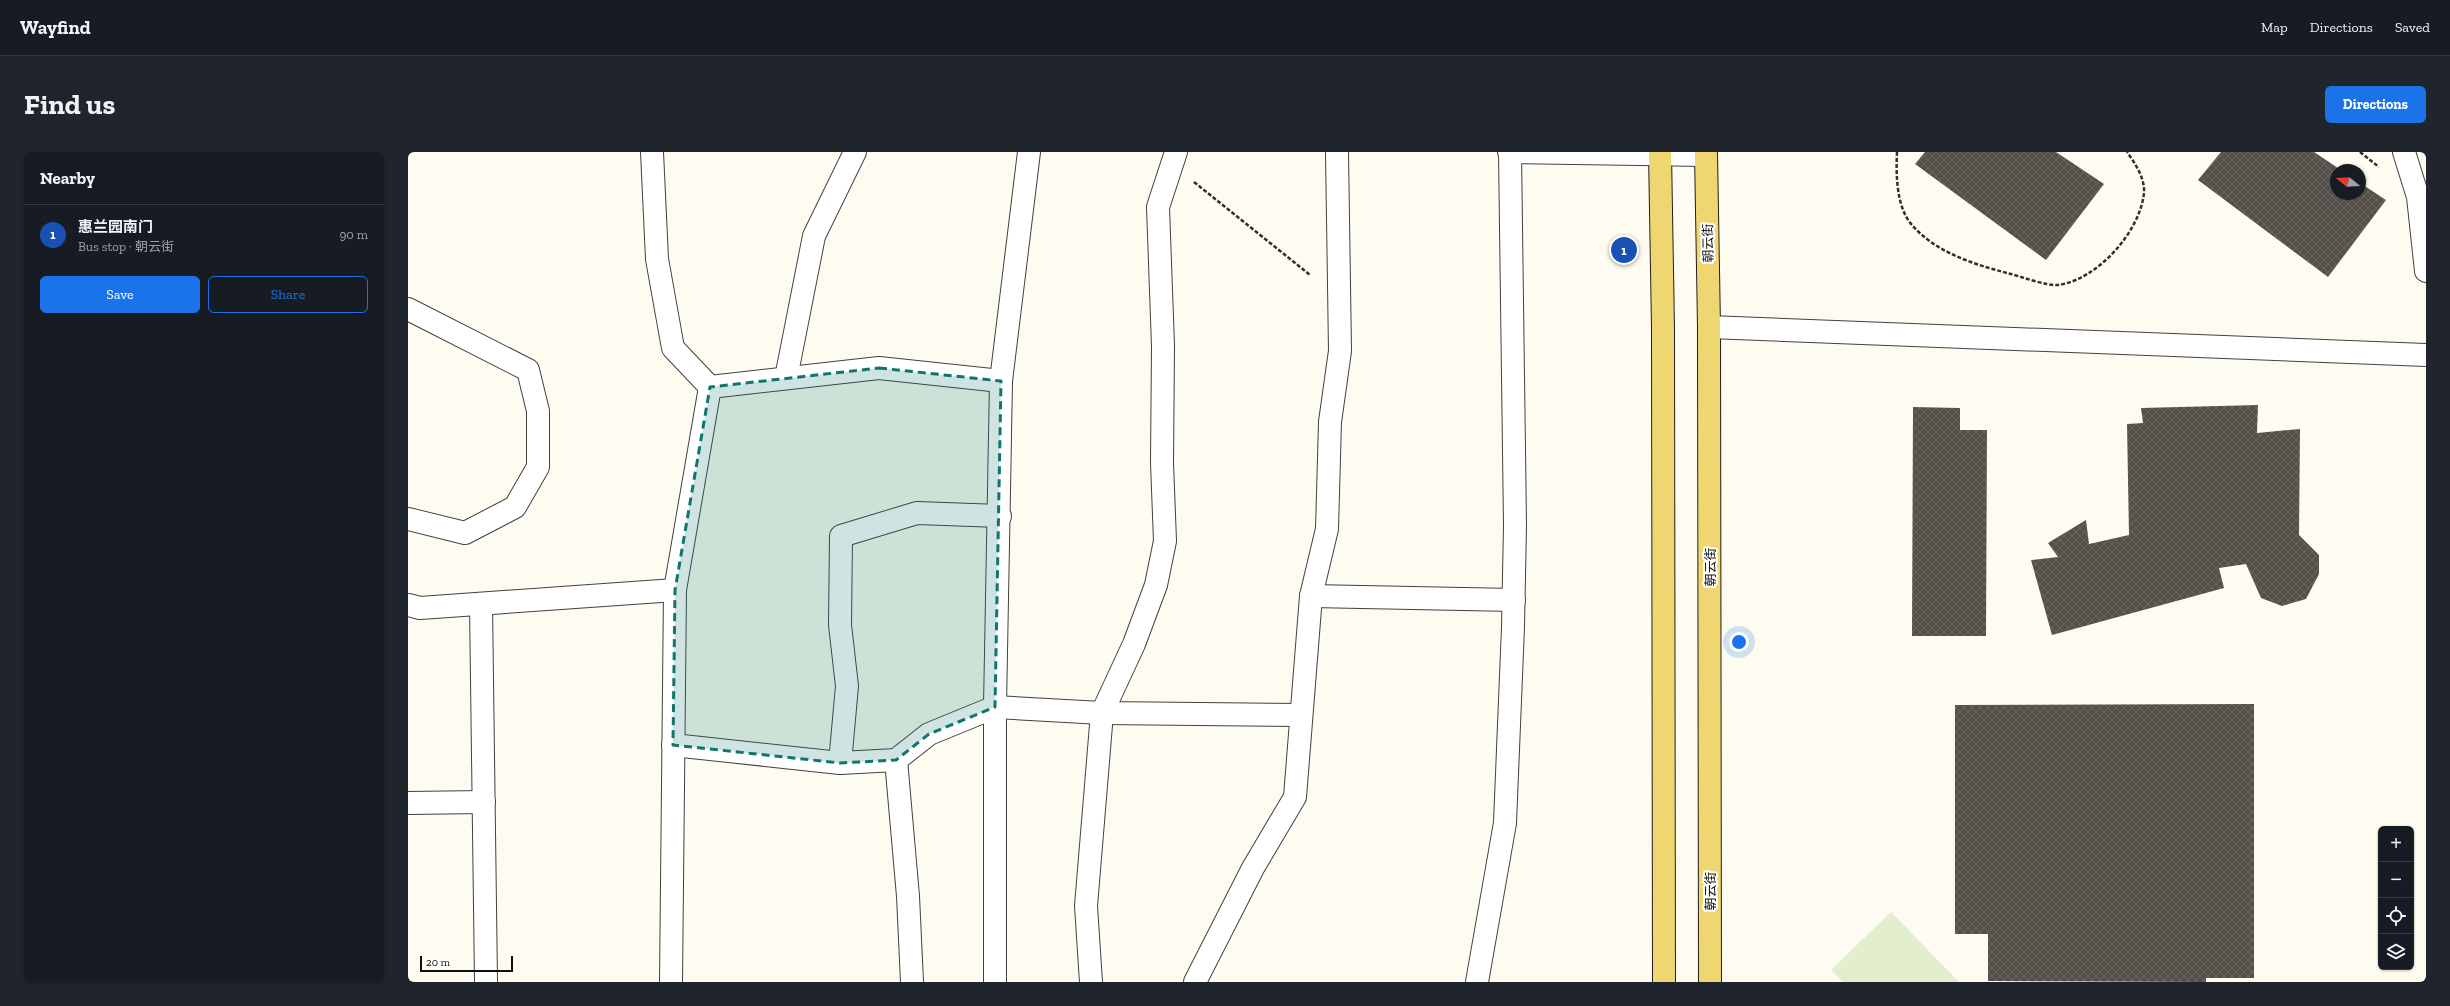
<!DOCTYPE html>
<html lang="en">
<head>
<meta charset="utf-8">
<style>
  :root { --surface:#171b24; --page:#20242c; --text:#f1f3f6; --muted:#9ea1a6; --line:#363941; --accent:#1a73e8 }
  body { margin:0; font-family:"Zilla Slab","Noto Sans SC",serif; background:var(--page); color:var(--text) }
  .controls { position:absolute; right:12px; bottom:12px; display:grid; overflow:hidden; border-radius:6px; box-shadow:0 1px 3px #0004 }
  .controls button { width:36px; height:36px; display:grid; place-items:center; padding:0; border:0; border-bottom:1px solid var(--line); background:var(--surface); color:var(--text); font:20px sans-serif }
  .compass { position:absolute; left:1922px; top:12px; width:36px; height:36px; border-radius:50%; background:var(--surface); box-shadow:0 1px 3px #0004; rotate:288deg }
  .scale { position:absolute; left:12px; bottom:10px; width:93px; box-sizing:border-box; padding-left:4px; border:2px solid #0e0e0e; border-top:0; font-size:11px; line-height:14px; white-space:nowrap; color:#0e0e0e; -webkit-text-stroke:3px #fff; paint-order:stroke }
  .you { position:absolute; left:1331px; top:490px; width:14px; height:14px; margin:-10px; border:3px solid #fff; border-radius:50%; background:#1a73e8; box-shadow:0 0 0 6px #1a73e833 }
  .badge { display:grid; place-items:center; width:26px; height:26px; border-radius:50%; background:var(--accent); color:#fff; font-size:13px; font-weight:700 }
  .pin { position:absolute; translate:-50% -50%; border:2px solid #fff; box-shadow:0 1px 4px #0006 }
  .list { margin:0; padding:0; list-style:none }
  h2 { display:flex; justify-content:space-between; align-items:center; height:52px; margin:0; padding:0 16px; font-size:17px }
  h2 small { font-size:13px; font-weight:400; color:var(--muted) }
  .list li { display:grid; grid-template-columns:26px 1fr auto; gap:12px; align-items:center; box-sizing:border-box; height:60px; padding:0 16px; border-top:1px solid var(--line) }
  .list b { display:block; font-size:15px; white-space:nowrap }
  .list p { margin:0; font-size:13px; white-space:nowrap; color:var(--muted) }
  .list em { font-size:13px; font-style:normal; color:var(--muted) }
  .actions { display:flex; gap:8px; padding:12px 16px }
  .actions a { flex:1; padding:9px 0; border:1px solid var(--accent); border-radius:6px; text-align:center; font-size:14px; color:var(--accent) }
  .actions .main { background:var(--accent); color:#fff }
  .icon { flex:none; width:22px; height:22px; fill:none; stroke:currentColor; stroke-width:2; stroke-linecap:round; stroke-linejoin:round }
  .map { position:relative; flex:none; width:2018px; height:830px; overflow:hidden; border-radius:6px }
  header { display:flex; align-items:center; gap:24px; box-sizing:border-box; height:56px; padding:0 20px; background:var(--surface); border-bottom:1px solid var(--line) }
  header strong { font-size:19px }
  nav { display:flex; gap:22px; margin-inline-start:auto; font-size:14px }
  .intro { display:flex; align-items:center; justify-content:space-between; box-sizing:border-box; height:96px; padding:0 24px }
  h1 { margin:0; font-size:28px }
  .button { padding:10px 18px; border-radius:6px; background:var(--accent); color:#fff; font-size:14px; font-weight:700 }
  main { display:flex; gap:24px; padding:0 24px }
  aside { flex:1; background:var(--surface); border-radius:6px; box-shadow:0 1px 3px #0004 }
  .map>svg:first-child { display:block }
  .pitch { fill:#e2eecd }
  .building { fill:url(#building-cross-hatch) }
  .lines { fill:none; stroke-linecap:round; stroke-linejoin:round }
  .minor-casing { stroke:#414141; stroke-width:24 }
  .major-casing { stroke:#1f1f1f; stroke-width:24 }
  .path { stroke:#303030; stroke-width:2.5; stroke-dasharray:4 2; stroke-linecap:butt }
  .minor { stroke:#fff; stroke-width:22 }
  .major { stroke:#efd670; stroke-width:22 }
  .marked { fill:#0f766e; fill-opacity:0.2; stroke:#0f766e; stroke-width:3; stroke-dasharray:8 5; stroke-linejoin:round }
  .labels { text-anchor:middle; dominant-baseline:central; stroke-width:4; stroke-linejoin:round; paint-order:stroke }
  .street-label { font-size:13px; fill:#0e0e0e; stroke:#fff }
</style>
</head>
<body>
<header>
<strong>Wayfind</strong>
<nav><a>Map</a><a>Directions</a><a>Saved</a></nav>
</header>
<div class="intro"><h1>Find us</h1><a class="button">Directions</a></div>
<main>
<aside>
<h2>Nearby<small></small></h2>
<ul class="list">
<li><span class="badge" style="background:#1a4fb4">1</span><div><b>惠兰园南门</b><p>Bus stop · 朝云街</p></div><em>90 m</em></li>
</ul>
<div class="actions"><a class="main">Save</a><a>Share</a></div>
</aside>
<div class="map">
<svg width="2018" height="830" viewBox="0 0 2018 830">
  <defs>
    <pattern id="building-cross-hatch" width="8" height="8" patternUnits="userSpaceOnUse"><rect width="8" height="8" fill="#56504b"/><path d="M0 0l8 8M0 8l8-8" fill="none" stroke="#696561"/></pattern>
  </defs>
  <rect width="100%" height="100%" fill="#fefcf1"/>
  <!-- pitch -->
  <polygon class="pitch" points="1483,760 1551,830 1435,830 1423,818"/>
  <!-- building -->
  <g class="building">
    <polygon points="1517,0 1648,0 1696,32 1638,108 1507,12"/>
    <polygon points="1813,0 1906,0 1933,18 1928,18 1928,42 1952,42 1952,31 1978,48 1920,125 1790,28"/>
    <polygon points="1850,253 1849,281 1892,277 1891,383 1911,403 1911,422 1898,447 1874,454 1853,446 1838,412 1811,416 1816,436 1644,483 1623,408 1650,405 1640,391 1678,368 1681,392 1721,383 1719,272 1735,271 1733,256"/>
    <polygon points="1505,255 1552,256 1552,278 1579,278 1578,484 1504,484"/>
    <polygon points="1846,552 1846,826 1798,826 1798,830 1580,829 1580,782 1547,782 1547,553"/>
  </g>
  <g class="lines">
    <defs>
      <g id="minor">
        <polyline points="244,0 249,107 265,196 302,235 267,438 263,830"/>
        <polyline points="1101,0 1298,3"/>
        <polyline points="1996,0 2010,45 2018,119"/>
        <polyline points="0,157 120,218 130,259 130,315 107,355 57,381 0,367"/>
        <polyline points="1301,175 2018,203"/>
        <polyline points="378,226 406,84 447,0"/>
        <polyline points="302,235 471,216 593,229"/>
        <polyline points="903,444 1106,448"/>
        <polyline points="73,452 78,830"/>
        <polyline points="0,453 12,456 267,438"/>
        <polyline points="265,593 432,611 488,608 521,582 587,555 694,561 893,563"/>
        <polyline points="488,608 500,744 504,830"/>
        <polyline points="432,611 439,534 432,473 433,384 509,361 592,364"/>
        <polyline points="0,651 76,650"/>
        <polyline points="587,830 587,555 593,229 621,0"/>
        <polyline points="683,830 678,754 694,561 726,492 748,433 757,389 754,311 755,194 750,55 768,0"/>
        <polyline points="787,830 845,716 887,645 903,444 919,377 922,270 932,199 929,0"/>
        <polyline points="1069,830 1097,671 1105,475 1107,373 1102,0"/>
      </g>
      <g id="major">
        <polyline points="1252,0 1255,176 1256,830"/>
        <polyline points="1298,0 1301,175 1302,830"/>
      </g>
    </defs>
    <!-- minor casing -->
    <use href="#minor" class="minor-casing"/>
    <!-- major casing -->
    <use href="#major" class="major-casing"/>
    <!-- path -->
    <g class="path">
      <path d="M1489,0C1488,22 1488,55 1504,73C1528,101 1568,113 1603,122C1614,125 1639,134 1650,133C1689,128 1732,80 1736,41C1737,26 1727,11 1719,0"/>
      <polyline points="1952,0 1971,15"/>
      <polyline points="786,30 902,123"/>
    </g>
    <!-- minor -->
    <use href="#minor" class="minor"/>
    <!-- major -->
    <use href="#major" class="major"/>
  </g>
  <!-- marked area -->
  <path class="marked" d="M471,216L593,229L587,555L521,582L488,608L432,611L265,593L267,438L302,235Z"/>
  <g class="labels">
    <!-- street labels -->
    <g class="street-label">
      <text transform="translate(1300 91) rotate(-91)">朝云街</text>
      <text transform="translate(1302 415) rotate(-90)">朝云街</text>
      <text transform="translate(1302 739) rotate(-90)">朝云街</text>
    </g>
  </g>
</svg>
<div class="controls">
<button>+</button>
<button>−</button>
<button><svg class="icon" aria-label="locate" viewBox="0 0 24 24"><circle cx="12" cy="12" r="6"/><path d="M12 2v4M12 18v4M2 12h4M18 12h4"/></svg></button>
<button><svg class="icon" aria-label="layers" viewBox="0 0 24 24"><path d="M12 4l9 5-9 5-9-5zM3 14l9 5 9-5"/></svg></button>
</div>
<svg class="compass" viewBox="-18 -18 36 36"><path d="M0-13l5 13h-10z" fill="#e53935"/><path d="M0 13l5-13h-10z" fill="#9ea1a6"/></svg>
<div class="scale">20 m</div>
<div class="you"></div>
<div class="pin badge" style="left:1216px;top:98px;background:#1a4fb4">1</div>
</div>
</main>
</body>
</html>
